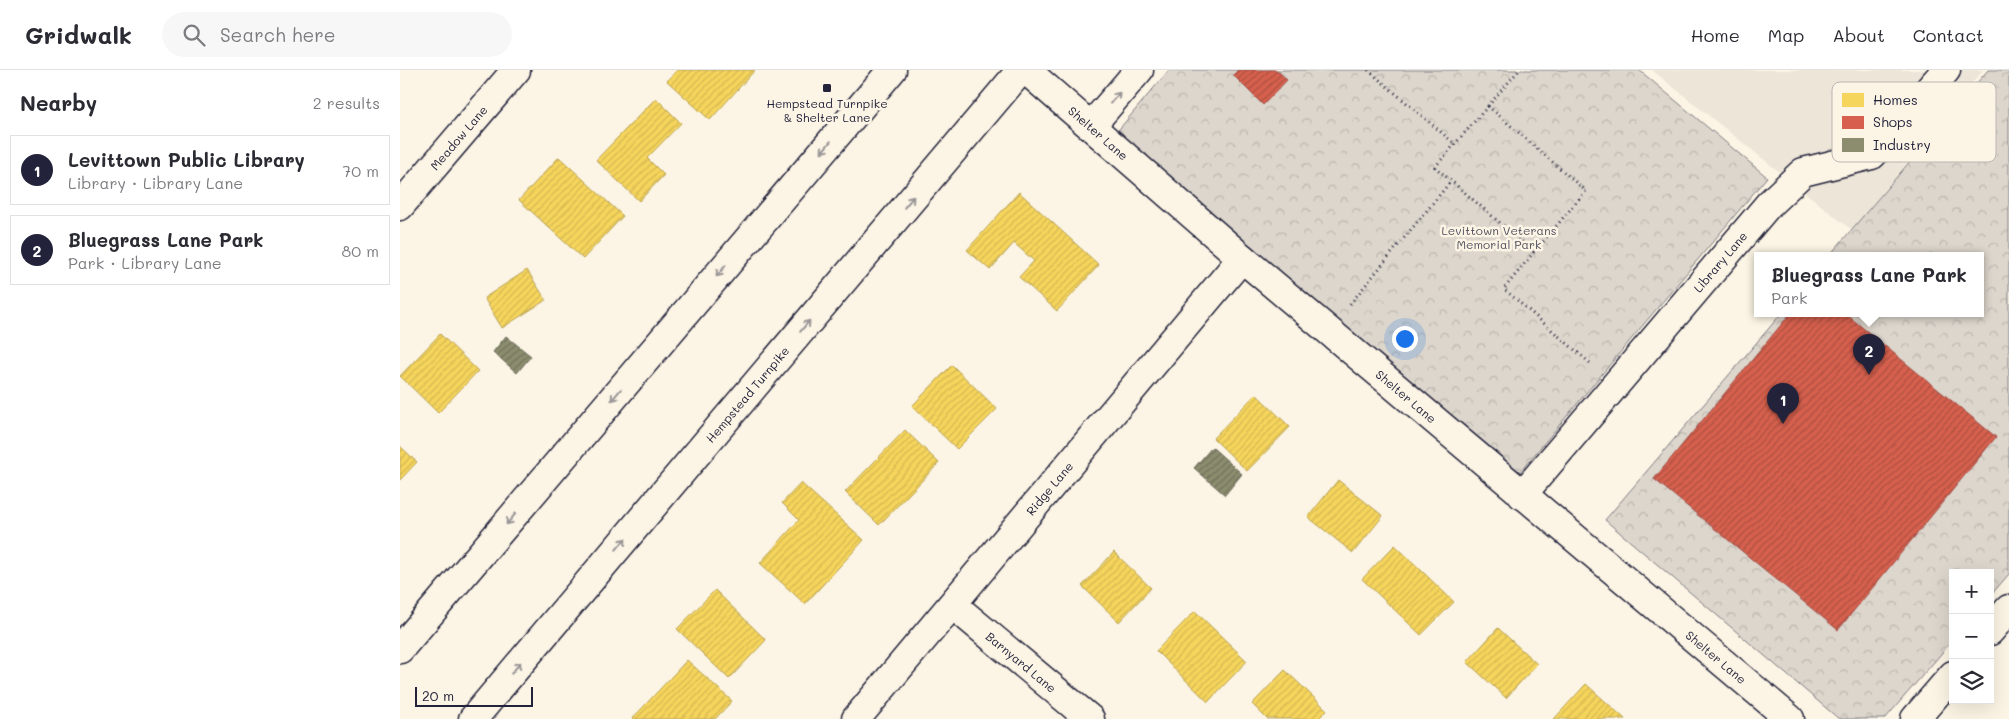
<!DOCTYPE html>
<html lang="en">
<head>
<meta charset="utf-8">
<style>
  :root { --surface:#fff; --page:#f7f7f7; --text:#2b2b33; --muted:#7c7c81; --line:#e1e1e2; --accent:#22223b }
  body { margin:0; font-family:Mali,sans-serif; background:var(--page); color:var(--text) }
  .controls { position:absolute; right:15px; bottom:15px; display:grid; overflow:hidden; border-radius:0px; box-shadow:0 5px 20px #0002 }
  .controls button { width:45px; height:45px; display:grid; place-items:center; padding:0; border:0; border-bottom:1px solid var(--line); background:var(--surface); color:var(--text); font:25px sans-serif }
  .scale { position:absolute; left:15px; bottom:12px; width:118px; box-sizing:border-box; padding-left:5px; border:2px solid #22223b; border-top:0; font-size:14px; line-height:18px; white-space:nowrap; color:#22223b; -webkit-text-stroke:4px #fcf5e5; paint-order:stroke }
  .you { position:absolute; left:1004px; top:268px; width:18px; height:18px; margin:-12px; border:4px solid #fff; border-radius:50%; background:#1a73e8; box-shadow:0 0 0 8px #1a73e833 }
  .badge { display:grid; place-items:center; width:32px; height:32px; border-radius:50%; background:var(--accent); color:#fff; font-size:16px; font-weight:700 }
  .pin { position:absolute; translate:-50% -41px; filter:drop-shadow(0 1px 2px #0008) }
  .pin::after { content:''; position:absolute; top:26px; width:18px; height:15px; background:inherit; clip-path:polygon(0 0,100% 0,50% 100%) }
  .popup { position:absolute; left:1354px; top:182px; width:230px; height:65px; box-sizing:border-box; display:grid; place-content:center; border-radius:0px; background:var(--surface); filter:drop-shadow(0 1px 4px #0005); font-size:16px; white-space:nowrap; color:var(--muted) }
  .popup b { font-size:19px; color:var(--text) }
  .popup::after { content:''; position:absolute; left:50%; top:100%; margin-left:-10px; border:10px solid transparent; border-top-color:var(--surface) }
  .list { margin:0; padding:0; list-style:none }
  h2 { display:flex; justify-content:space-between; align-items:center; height:65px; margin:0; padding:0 20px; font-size:21px }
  h2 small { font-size:16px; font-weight:400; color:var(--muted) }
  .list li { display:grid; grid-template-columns:32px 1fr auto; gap:15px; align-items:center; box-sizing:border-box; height:70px; margin:0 10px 10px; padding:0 10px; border:1px solid var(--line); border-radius:0px }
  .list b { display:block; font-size:19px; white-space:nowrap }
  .list p { margin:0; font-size:16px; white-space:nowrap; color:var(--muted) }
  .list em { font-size:16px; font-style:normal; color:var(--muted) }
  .icon { flex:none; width:28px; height:28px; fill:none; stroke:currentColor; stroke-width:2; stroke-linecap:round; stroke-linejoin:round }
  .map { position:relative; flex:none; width:1609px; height:649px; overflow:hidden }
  header { display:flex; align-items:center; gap:30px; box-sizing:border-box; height:70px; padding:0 25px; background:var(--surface); border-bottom:1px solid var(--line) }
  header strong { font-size:24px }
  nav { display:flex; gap:28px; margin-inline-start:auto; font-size:18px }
  .search { width:350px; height:45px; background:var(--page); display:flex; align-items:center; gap:12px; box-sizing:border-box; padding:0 18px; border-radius:28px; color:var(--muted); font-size:19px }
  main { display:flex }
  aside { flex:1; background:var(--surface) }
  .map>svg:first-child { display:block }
  .built { fill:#ece5d8 }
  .park { fill:url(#park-crowns); stroke:#7f7c84 }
  .homes { fill:url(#homes-hatch); stroke:#b69f52 }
  .shops { fill:url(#shops-hatch); stroke:#a04d48 }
  .industry { fill:url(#industry-hatch); stroke:#6c6c5f }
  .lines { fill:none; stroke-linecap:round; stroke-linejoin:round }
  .minor-casing { stroke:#22223b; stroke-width:31 }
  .major-casing { stroke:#22223b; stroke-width:31 }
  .path { stroke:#22223b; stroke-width:3; stroke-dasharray:1 4; stroke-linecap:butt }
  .minor { stroke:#fcf5e5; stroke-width:28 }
  .major { stroke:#fcf5e5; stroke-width:28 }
  .oneway { stroke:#9a9698 }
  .poi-dot { fill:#22223b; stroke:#fcf5e5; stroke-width:2 }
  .labels { text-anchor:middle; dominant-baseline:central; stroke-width:5; stroke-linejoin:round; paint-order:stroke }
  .poi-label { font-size:12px; fill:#22223b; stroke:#fcf5e5 }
  .street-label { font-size:12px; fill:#22223b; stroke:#fcf5e5 }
  .park-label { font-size:12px; fill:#504f5f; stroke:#fcf5e5 }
  .key { fill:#fcf5e5; stroke:#bbb6b2; stroke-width:1 }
  .key-label { font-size:14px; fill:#22223b }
</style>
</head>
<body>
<header>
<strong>Gridwalk</strong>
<div class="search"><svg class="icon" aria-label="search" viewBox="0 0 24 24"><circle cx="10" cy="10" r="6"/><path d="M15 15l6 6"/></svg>Search here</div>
<nav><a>Home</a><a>Map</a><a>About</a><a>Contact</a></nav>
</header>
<main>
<aside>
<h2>Nearby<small>2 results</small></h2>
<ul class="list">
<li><span class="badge">1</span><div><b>Levittown Public Library</b><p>Library · Library Lane</p></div><em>70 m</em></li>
<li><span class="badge">2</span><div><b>Bluegrass Lane Park</b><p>Park · Library Lane</p></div><em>80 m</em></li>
</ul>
</aside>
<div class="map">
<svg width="1609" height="649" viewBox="0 0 1609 649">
  <defs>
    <pattern id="park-crowns" width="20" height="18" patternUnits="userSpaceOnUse" patternTransform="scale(1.25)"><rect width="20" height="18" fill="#dcd6cc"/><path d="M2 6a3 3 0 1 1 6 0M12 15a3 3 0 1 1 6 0" fill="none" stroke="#bcb7b0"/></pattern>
    <pattern id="homes-hatch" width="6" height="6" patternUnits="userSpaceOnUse" patternTransform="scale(1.25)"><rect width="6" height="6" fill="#f6d55c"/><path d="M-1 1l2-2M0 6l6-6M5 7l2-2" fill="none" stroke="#d3b751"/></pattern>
    <pattern id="shops-hatch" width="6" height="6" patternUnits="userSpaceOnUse" patternTransform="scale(1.25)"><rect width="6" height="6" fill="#d6604d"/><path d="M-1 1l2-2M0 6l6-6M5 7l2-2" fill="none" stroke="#ad4f41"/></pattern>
    <pattern id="industry-hatch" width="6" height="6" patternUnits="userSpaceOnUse" patternTransform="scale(1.25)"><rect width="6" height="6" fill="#8c8c6e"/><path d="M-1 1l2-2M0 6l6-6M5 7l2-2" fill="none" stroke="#72725c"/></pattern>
  </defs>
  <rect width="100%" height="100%" fill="#fcf5e5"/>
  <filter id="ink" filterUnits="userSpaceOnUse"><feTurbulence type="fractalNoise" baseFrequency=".02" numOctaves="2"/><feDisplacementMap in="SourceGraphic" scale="10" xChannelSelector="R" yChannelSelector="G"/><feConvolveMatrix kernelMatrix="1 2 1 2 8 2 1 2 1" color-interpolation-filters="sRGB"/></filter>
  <g filter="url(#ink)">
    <!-- built -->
    <polygon class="built" points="1252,0 1583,0 1452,160"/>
    <!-- park -->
    <g class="park">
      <polygon points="769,0 1239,0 1367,107 1120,402 715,64"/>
      <polygon points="1588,0 1609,0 1609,504 1590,526 1590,503 1553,503 1553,570 1485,649 1439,649 1205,450 1381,244 1580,244 1580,186 1429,186"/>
    </g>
    <!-- homes -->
    <g class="homes">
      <polygon points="277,0 355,0 310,50 267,11"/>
      <polygon points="256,28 281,53 247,88 264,105 239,131 196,90"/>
      <polygon points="159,87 223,146 183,189 119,130"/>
      <polygon points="619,122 699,195 657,241 619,207 634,191 614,173 590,200 567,180"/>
      <polygon points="127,200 146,230 102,258 84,228"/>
      <polygon points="40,264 78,301 38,343 0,306"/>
      <polygon points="552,295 597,339 557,379 512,336"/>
      <polygon points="856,324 890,357 847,401 813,368"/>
      <polygon points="505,360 539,393 479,455 445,422"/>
      <polygon points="0,376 17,392 0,410"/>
      <polygon points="938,410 983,446 953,483 908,447"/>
      <polygon points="401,413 464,470 405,534 360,493 399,450 382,433"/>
      <polygon points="995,475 1054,532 1021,565 962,509"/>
      <polygon points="714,482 751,518 719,552 682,516"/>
      <polygon points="315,520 366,570 329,609 277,559"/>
      <polygon points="795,541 847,591 808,632 756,581"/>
      <polygon points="1098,558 1137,594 1106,628 1067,592"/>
      <polygon points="287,590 332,631 315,649 232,649"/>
      <polygon points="885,600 927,640 918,649 867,649 852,634"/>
      <polygon points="1186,614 1225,649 1154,649"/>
    </g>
    <!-- shops -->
    <g class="shops">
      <polygon points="838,0 877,0 887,10 863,35 833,5"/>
      <polygon points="1390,244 1446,244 1596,367 1438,560 1254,409"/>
    </g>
    <!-- industry -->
    <g class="industry">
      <polygon points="106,266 131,286 117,303 93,282"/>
      <polygon points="812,377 842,404 825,425 794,398"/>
    </g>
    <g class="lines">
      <defs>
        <g id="minor">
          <path id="s1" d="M626,0L842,188L1390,649"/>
          <polyline points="691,56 739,0"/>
          <path id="s2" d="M0,136L116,0"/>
          <path id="s3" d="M1122,425L1369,134L1403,102L1472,85L1546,0"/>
          <path id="s4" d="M553,535L690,649"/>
          <polyline points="1590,561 1609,539"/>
          <path id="s5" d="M456,649L842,188"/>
          <polyline points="1515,649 1553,605"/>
        </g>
        <g id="major">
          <polyline points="0,579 492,0"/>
          <path id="s6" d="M73,649L621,0"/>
        </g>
      </defs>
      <!-- minor casing -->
      <use href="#minor" class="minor-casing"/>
      <!-- major casing -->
      <use href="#major" class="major-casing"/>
      <!-- path -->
      <g class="path">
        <polyline points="968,0 1055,74"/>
        <polygon points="1088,36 1186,121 1134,182 1035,97"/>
        <polyline points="1088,36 1119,0"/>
        <polyline points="1134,182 1104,219 1190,293"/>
        <polyline points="950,234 1051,111"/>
      </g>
      <!-- minor -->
      <use href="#minor" class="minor"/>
      <!-- major -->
      <use href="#major" class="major"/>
    </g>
    <!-- one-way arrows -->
    <defs><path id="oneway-shaft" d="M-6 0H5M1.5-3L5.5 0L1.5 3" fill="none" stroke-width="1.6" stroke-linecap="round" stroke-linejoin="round" transform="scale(1.25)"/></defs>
    <g class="oneway">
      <use href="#oneway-shaft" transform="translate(715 28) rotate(-49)"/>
      <use href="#oneway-shaft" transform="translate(426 77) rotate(130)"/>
      <use href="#oneway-shaft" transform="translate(509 132) rotate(-50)"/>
      <use href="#oneway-shaft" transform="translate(321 201) rotate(130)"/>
      <use href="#oneway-shaft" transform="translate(405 256) rotate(-50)"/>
      <use href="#oneway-shaft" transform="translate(216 325) rotate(130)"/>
      <use href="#oneway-shaft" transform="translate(111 449) rotate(130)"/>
      <use href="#oneway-shaft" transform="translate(221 474) rotate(-50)"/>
      <use href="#oneway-shaft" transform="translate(116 598) rotate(-50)"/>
    </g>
  </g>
  <!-- markers -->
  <rect class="poi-dot" x="422" y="13" width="10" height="10" rx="2.5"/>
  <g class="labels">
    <!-- poi labels -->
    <g class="poi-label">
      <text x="427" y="33">Hempstead Turnpike<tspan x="427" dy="14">&amp; Shelter Lane</tspan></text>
    </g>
    <!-- street labels -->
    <g class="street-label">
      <text stroke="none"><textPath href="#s1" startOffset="96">Shelter Lane</textPath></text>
      <text stroke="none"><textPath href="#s2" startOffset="90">Meadow Lane</textPath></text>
      <text stroke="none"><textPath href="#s3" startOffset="306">Library Lane</textPath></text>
      <text stroke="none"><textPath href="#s6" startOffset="425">Hempstead Turnpike</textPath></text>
      <text stroke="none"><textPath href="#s1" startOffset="501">Shelter Lane</textPath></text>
      <text stroke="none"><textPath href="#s5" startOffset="301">Ridge Lane</textPath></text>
      <text stroke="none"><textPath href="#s1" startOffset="906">Shelter Lane</textPath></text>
      <text stroke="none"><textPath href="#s4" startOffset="89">Barnyard Lane</textPath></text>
    </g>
    <!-- park labels -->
    <g class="park-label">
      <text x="1099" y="160">Levittown Veterans<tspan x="1099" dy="14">Memorial Park</tspan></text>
    </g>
  </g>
  <!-- legend -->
  <rect x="1432" y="12" width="164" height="80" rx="8" class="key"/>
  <rect x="1442" y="23" width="22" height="14" fill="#f6d55c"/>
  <rect x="1442" y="46" width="22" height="13" fill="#d6604d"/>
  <rect x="1442" y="68" width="22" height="14" fill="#8c8c6e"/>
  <g class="key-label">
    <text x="1473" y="35">Homes</text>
    <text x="1473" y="57">Shops</text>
    <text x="1473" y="80">Industry</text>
  </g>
</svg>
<div class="controls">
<button>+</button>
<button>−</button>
<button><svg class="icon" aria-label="layers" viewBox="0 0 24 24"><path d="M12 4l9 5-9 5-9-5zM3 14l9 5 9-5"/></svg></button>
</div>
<div class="scale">20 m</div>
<div class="you"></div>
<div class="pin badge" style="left:1383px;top:354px">1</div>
<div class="pin badge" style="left:1469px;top:305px">2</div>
<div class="popup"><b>Bluegrass Lane Park</b>Park</div>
</div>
</main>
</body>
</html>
